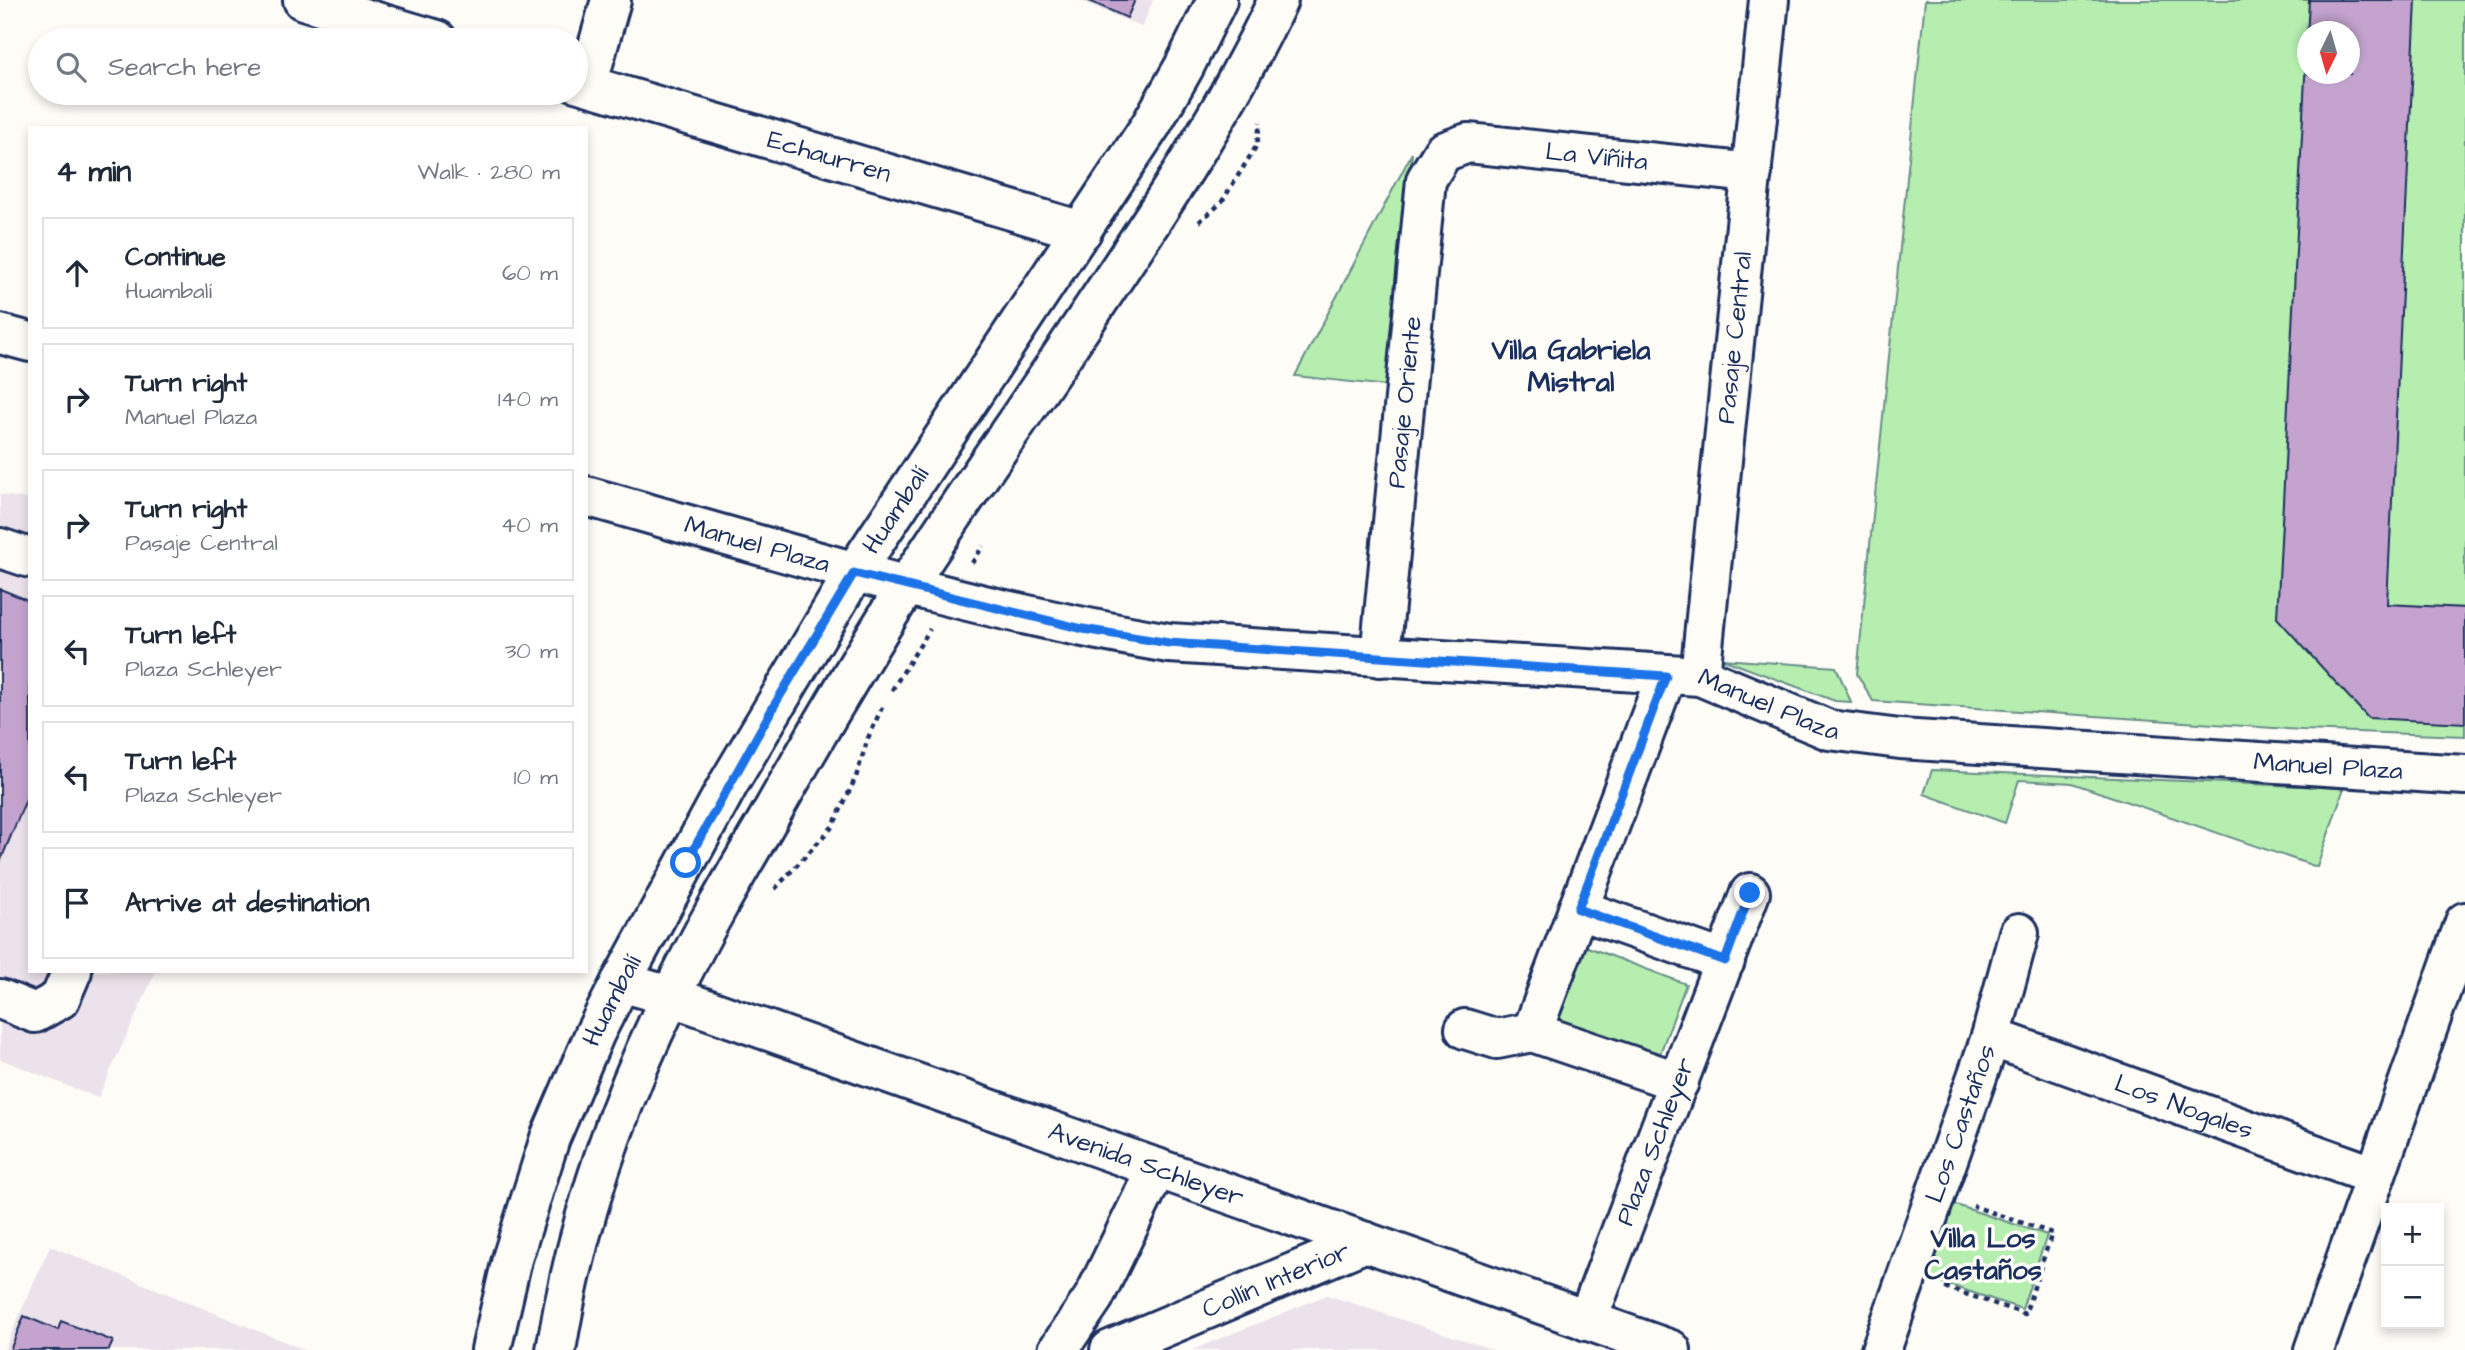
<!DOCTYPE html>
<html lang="en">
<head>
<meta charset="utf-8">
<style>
  :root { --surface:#fff; --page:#f6f6f7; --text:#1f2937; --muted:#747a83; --line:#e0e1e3 }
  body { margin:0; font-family:"Architects Daughter",sans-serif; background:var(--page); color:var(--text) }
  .controls { position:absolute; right:21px; bottom:21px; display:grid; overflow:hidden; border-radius:0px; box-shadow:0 4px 10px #0003 }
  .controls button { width:63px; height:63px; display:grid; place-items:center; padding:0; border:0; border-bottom:2px solid var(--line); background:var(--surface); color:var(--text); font:35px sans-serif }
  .compass { position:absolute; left:2297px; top:21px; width:63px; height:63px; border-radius:50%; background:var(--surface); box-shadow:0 4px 10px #0003; rotate:185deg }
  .stop { position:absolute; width:21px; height:21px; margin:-16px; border:5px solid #1a73e8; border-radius:50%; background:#fff }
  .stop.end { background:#1a73e8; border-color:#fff; box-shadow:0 2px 7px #0008 }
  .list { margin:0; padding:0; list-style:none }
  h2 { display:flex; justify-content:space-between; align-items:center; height:91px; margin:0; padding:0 28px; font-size:30px }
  h2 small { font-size:23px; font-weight:400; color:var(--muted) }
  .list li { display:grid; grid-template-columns:46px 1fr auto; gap:21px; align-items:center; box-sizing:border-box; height:112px; margin:0 14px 14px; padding:0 14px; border:2px solid var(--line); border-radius:0px }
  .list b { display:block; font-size:26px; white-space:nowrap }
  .list p { margin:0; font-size:23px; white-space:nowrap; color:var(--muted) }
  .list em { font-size:23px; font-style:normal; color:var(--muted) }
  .icon { flex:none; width:38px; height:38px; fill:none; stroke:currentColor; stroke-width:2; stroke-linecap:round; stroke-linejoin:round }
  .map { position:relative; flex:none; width:2465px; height:1350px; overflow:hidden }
  .search { position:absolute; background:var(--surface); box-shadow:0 4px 10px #0003; left:28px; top:28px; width:560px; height:77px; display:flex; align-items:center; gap:18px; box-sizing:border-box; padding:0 24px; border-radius:38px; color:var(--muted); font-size:26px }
  .panel { position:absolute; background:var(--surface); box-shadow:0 4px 10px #0003; left:28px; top:126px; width:560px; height:847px; border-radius:0px }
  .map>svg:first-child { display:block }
  .built { fill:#ece2eb }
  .green { fill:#b6eeb0; stroke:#688e87; stroke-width:2; fill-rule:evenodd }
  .building { fill:#c4a4cf; stroke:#1b2f5e; stroke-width:2; fill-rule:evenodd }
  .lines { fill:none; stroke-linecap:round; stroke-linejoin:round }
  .minor-casing { stroke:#1b2f5e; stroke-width:44 }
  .major-casing { stroke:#1b2f5e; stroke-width:44 }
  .path { stroke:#1b2f5e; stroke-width:4.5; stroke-dasharray:5 5; stroke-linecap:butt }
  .minor { stroke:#fdfcf7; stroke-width:38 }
  .major { stroke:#fdfcf7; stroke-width:38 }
  .route { stroke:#1a73e8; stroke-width:9 }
  .labels { text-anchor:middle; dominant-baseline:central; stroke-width:7; stroke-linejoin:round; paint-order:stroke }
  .street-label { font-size:26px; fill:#1b2f5e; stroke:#fdfcf7 }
  .neighbourhood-label { font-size:28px; font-weight:bold; fill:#1b2f5e; stroke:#fdfcf7 }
</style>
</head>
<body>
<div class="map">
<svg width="2465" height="1350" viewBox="0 0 2465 1350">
  <rect width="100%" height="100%" fill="#fdfcf7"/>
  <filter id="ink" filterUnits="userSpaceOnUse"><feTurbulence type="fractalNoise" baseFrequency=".0143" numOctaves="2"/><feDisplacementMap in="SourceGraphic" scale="14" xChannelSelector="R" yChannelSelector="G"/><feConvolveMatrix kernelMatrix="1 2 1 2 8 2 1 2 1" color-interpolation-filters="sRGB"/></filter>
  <g filter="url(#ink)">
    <!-- built -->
    <g class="built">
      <polygon points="1078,0 1153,0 1142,27"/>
      <polygon points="0,494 30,500 30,971 156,971 98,1098 0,1059"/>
      <polygon points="50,1246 305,1350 4,1350"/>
      <polygon points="1327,1295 1494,1350 1192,1350"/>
    </g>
    <!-- green -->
    <g class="green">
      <path d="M1925,0H2465V736L2302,730L1873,701L1857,674ZM2308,32H2350V74H2308Z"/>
      <polygon points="1412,153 1388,386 1295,376"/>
      <polygon points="1722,659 1836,667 1851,702 1835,701"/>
      <polygon points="1932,770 2344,788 2317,867 2072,783 2019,780 2005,823 1924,794"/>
      <polygon points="1577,943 1686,984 1658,1059 1548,1017"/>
      <polygon points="1941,1200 2047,1235 2022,1309 1916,1274"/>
    </g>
    <!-- building -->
    <g class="building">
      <polygon points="1087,0 1135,0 1127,18"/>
      <path d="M2309,0H2416L2387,604L2465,608V723L2368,718L2277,618ZM2308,32H2350V74H2308Z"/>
      <polygon points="0,589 30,601 30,790 0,862"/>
      <polygon points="24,1316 58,1330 61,1321 113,1341 109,1350 10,1350"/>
    </g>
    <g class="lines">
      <defs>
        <g id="minor">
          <polyline points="303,0 437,40"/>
          <path id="s1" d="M576,82L1082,231"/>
          <polyline points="587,85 611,0"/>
          <polyline points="0,334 30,342"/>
          <path id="s2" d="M586,496C779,550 971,610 1169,643L1700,676L1829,730L1900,739L2465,775"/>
          <polyline points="0,548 30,558"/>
          <path id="s3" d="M1380,657L1426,180L1443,152L1468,143L1752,173"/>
          <path id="s4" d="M1700,676L1769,0"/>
          <polyline points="1578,909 1725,961"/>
          <path id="s5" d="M621,982L670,996L1671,1350"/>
          <polyline points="0,999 35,1013 60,999 72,971"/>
          <polyline points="1465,1029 1497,1039 1532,1032 1679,1082"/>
          <polyline points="1532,1032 1666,676"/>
          <path id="s6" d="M1991,1037L2375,1176"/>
          <path id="s7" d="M1587,1321L1750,893"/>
          <polyline points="1058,1350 1094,1297 1157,1168"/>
          <path id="s8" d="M1110,1350L1366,1242"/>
          <path id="s9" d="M1881,1350L1991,1037L2019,933"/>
          <polyline points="2314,1350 2465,922"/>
        </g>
        <g id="major">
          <path id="s10" d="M491,1350L512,1259L550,1138L595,1033L621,982L729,783L854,573L1151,125L1184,67L1217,0"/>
          <path d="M556,1350C576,1227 615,1109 670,998C699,937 733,879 767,821C811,743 857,665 905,588C955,510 1009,434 1061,357C1138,241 1219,126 1278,0"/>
        </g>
      </defs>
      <!-- minor casing -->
      <use href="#minor" class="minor-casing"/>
      <!-- major casing -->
      <use href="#major" class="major-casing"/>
      <!-- path -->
      <g class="path">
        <polyline points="1199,222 1221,203 1257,145 1260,122"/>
        <polyline points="972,563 983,546"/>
        <polyline points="892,690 930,629"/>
        <polyline points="775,889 833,826 856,777 868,738 884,703"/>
        <polyline points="1945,1287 2025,1314 2052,1233 1973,1206"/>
      </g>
      <!-- minor -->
      <use href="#minor" class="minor"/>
      <!-- major -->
      <use href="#major" class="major"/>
    </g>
  </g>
  <g class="lines" filter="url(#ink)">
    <!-- route -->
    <polyline class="route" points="686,863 775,704 854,573 1083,629 1169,643 1666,676 1578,909 1725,961 1750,893"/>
  </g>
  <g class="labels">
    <!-- street labels -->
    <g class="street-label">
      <text stroke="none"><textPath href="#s3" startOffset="668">La Viñita</textPath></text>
      <text stroke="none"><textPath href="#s1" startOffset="264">Echaurren</textPath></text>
      <text stroke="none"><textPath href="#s4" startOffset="340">Pasaje Central</textPath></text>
      <text stroke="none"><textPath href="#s3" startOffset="256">Pasaje Oriente</textPath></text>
      <text stroke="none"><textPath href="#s10" startOffset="938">Huambalí</textPath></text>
      <text stroke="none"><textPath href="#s2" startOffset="178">Manuel Plaza</textPath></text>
      <text stroke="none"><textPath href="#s2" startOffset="1208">Manuel Plaza</textPath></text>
      <text stroke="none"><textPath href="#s2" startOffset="1774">Manuel Plaza</textPath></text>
      <text stroke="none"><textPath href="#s10" startOffset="371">Huambalí</textPath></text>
      <text stroke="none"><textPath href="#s6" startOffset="205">Los Nogales</textPath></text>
      <text stroke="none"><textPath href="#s9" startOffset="240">Los Castaños</textPath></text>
      <text stroke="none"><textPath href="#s7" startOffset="192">Plaza Schleyer</textPath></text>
      <text stroke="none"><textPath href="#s5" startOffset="556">Avenida Schleyer</textPath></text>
      <text stroke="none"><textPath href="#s8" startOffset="180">Collín Interior</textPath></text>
    </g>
    <!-- neighbourhood labels -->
    <g class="neighbourhood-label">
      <text x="1571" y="350">Villa Gabriela<tspan x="1571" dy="32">Mistral</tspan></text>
      <text x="1983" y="1238">Villa Los<tspan x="1983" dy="32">Castaños</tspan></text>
    </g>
  </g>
</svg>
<div class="controls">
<button>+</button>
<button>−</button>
</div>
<svg class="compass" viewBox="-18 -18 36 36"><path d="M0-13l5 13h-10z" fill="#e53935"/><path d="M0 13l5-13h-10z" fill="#747a83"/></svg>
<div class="stop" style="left:686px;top:863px"></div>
<div class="stop end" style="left:1750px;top:893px"></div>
<div class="search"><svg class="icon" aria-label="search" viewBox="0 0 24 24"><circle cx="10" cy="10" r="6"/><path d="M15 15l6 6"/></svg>Search here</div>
<section class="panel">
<h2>4 min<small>Walk · 280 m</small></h2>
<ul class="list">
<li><svg class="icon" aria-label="ahead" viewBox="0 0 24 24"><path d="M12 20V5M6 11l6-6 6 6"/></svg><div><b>Continue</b><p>Huambalí</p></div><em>60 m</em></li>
<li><svg class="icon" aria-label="right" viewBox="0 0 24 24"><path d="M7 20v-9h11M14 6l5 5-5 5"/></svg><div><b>Turn right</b><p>Manuel Plaza</p></div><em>140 m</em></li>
<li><svg class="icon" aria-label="right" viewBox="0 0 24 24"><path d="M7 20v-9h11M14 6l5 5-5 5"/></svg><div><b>Turn right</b><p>Pasaje Central</p></div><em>40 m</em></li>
<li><svg class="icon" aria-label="left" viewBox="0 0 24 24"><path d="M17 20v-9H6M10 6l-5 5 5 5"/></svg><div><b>Turn left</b><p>Plaza Schleyer</p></div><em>30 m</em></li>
<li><svg class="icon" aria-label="left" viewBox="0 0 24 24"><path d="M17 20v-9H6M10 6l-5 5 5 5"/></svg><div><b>Turn left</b><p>Plaza Schleyer</p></div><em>10 m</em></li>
<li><svg class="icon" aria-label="arrive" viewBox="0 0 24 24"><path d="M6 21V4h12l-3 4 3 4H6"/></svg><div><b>Arrive at destination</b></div></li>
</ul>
</section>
</div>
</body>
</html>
